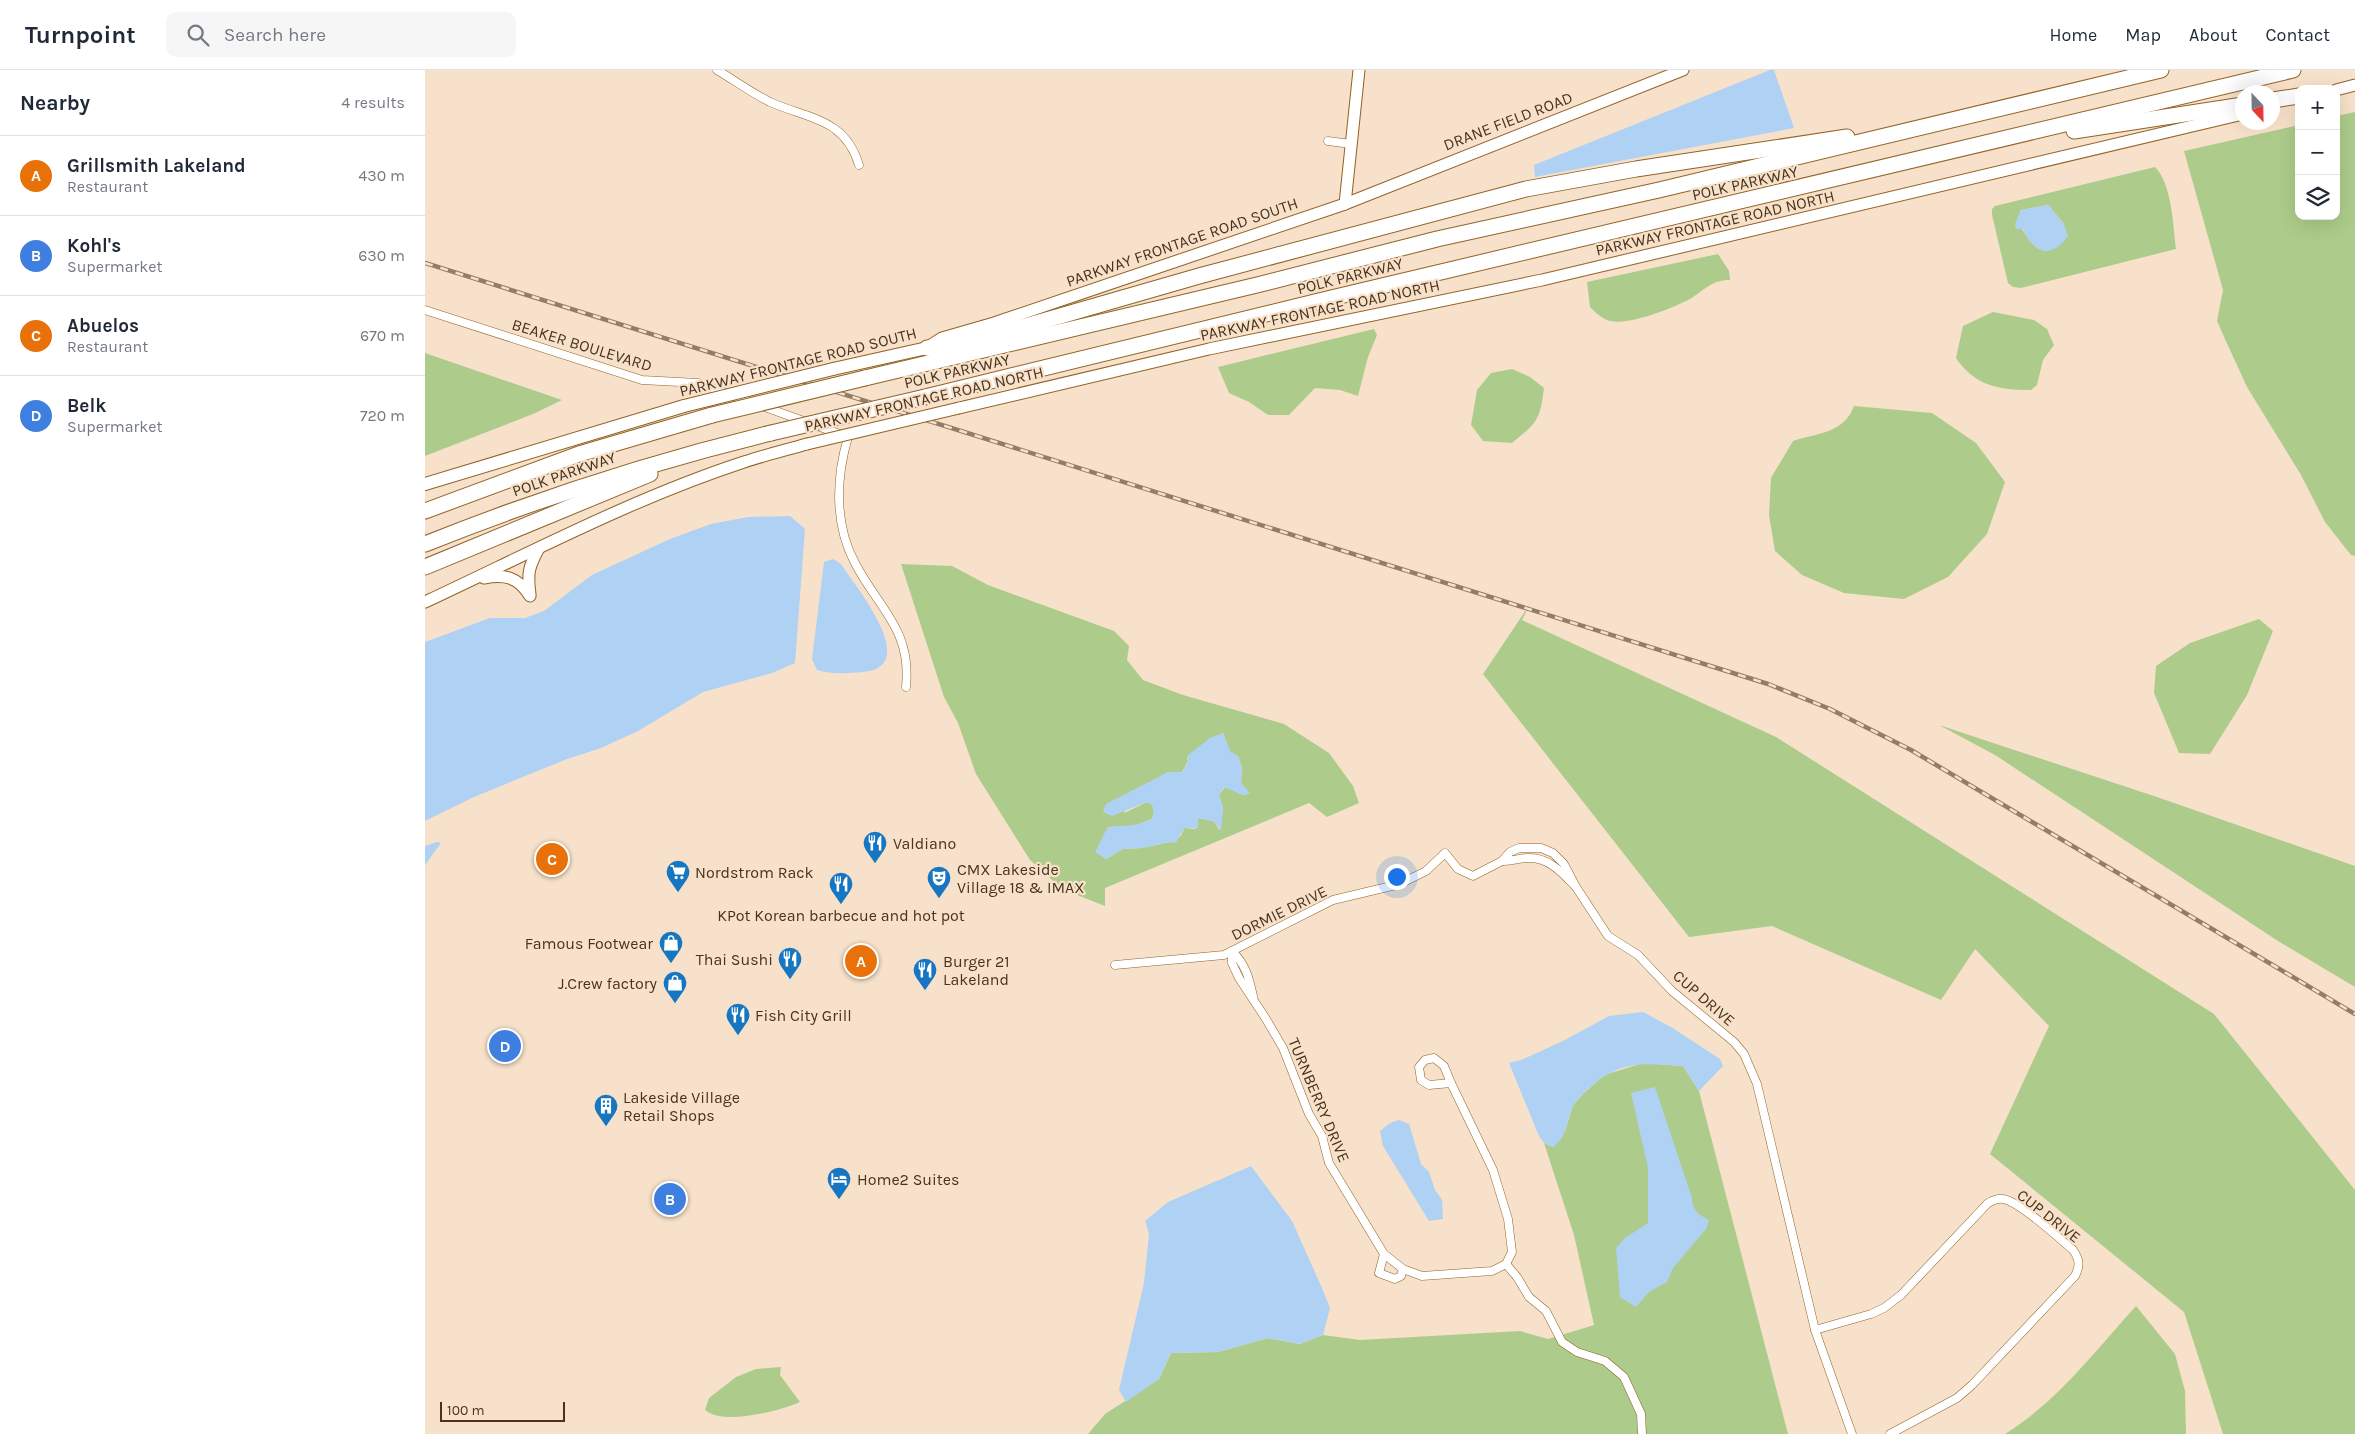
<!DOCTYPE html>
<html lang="en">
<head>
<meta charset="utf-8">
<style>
  :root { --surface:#fff; --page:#f6f6f7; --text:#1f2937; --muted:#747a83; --line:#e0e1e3; --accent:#1676c2 }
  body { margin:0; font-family:Karla,sans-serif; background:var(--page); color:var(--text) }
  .controls { position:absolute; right:15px; top:15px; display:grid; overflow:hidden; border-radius:10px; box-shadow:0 5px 20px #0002 }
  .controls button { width:45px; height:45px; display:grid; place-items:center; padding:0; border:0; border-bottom:1px solid var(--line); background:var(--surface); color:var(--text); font:25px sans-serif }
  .compass { position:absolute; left:1810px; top:15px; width:45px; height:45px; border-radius:50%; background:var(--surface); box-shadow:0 5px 20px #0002; rotate:158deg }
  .scale { position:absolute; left:15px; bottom:12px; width:125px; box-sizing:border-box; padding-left:5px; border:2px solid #49341b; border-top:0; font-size:14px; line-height:18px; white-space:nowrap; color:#49341b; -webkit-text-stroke:4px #f7e1ca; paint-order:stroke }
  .you { position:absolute; left:971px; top:806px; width:18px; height:18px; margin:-12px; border:4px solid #fff; border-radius:50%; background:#1a73e8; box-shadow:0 0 0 8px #1a73e833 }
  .badge { display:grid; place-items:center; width:32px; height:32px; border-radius:50%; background:var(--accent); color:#fff; font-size:16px; font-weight:700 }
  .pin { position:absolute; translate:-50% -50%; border:2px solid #fff; box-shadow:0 1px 5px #0006 }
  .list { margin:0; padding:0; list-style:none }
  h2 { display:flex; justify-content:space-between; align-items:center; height:65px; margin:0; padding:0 20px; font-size:21px }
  h2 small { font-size:16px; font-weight:400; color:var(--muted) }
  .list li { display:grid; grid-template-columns:32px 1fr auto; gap:15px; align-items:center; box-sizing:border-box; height:80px; padding:0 20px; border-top:1px solid var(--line) }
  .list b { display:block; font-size:19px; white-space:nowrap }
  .list p { margin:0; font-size:16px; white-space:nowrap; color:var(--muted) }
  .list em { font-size:16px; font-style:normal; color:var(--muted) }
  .icon { flex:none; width:28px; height:28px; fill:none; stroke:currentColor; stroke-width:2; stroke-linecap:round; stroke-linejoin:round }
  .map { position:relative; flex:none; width:1930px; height:1364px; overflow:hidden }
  header { display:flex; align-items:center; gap:30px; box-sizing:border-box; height:70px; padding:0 25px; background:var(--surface); border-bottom:1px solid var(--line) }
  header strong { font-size:24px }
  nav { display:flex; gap:28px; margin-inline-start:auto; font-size:18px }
  .search { width:350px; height:45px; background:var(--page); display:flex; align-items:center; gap:12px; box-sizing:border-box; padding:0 18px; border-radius:10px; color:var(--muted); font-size:19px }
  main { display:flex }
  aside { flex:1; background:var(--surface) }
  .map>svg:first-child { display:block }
  .green { fill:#adcc8b; fill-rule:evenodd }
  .water { fill:#afd1f4 }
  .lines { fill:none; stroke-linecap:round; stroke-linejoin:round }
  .street-casing { stroke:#926225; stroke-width:9 }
  .secondary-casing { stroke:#926225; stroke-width:13 }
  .primary-casing { stroke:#926225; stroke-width:14 }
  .highway-casing { stroke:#926225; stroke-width:17 }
  .street { stroke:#fff; stroke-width:8 }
  .secondary { stroke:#fff; stroke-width:11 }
  .primary { stroke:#fff; stroke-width:12 }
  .highway { stroke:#fff; stroke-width:15 }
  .rail-casing { stroke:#927d65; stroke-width:4.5 }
  .rail { stroke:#f7e1ca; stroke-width:2.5; stroke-dasharray:8; stroke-linecap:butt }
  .secondary-bridge-casing { stroke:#926225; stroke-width:13; stroke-linecap:butt }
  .primary-bridge-casing { stroke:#926225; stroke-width:14; stroke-linecap:butt }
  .highway-bridge-casing { stroke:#926225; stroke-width:17; stroke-linecap:butt }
  .secondary-bridge { stroke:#fff; stroke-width:11 }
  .primary-bridge { stroke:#fff; stroke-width:12 }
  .highway-bridge { stroke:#fff; stroke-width:15 }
  .labels { text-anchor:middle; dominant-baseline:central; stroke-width:4.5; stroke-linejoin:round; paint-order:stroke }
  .street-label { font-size:16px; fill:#49341b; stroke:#f7e1ca }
  .poi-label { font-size:16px; fill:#49341b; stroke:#f7e1ca; text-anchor:start }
</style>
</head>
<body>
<header>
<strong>Turnpoint</strong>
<div class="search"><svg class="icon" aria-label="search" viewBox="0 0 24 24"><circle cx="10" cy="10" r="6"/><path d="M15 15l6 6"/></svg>Search here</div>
<nav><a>Home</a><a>Map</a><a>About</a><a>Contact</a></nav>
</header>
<main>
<aside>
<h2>Nearby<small>4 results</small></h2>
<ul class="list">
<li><span class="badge" style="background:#e8710a">A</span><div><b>Grillsmith Lakeland</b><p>Restaurant</p></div><em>430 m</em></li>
<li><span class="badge" style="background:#3f7fe0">B</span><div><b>Kohl's</b><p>Supermarket</p></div><em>630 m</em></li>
<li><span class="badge" style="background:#e8710a">C</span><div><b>Abuelos</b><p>Restaurant</p></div><em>670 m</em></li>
<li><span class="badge" style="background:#3f7fe0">D</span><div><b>Belk</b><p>Supermarket</p></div><em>720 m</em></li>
</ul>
</aside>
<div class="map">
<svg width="1930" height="1364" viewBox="0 0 1930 1364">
  <rect width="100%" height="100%" fill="#f7e1ca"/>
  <!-- green -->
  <g class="green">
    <polygon points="1930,42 1930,486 1926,485 1900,452 1876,405 1822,317 1800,269 1792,251 1798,220 1759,81 1874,55 1874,146 1911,146 1911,46"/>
    <path d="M1730,97C1747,114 1748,155 1751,179L1596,218L1588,217L1583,213L1567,145V139L1570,136ZM1623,135L1639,154L1621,181C1604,178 1603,163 1591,153L1596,140Z"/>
    <path d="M1293,184L1304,201L1305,210C1286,210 1280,220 1265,229C1248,238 1197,259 1180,249C1174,246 1169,241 1165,237L1162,212Z"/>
    <path d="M1568,242L1609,250L1622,259L1629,275L1618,290L1612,315L1606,320C1574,320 1550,316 1531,288L1538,256Z"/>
    <polygon points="949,259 952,265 943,287 933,326 915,320 890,318 864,345 843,345 824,332 804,323 793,297"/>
    <polygon points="0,283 137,330 108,344 0,386"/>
    <path d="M1087,299L1105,307L1119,318C1115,350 1112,353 1087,373L1058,371L1046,355L1052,320L1066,303Z"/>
    <path d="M1429,336L1507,343L1551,373L1580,412L1562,464L1523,507L1479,529L1419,523L1377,505L1350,481L1344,445L1346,408L1368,371C1393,363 1419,363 1429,336Z"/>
    <path d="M476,494L527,496L563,515L689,561L704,576L702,590L718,610L758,625L859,654L904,683L928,716L934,733L902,747L884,733L680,818V836L637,819L605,790L551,704L533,653L519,627ZM798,663L805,682L813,686L817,698L816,713L824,723L818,725L800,717L794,725L798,738L795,760L788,751L773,748L770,759L759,758L756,766L745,772L717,778L698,779L681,789L671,782L683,757L709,756L727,749L729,742L728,735L722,732L699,743L709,722L743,702H757L763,691L762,688Z"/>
    <polygon points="1105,534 1097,550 1351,667 1789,944 1930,1120 1930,1364 1798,1364 1759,1242 1565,1084 1624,956 1550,879 1516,930 1347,856 1264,867 1058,604"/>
    <polygon points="1834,549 1848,561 1822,625 1785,684 1754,683 1729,623 1731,596 1765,573"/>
    <polygon points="1514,655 1732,727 1930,796 1930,917 1853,871 1570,685"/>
    <polygon points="1218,993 1258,996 1274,1021 1363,1364 663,1364 680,1344 734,1309 746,1283 793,1282 843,1268 875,1274 898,1265 935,1270 1095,1261 1123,1269 1169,1255 1149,1165 1119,1073 1128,1077 1140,1061 1148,1035 1159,1023 1179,1005"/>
    <path d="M1711,1236L1750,1284L1760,1321L1761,1364H1580C1632,1332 1670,1281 1711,1236Z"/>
    <path d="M356,1297L355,1305L375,1332C354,1341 299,1356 280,1340L284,1328L311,1307L331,1299Z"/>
  </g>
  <!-- water -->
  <g class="water">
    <polygon points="1345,0 1349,0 1369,58 1110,107 1109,95"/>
    <path d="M1623,135L1639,154L1643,166C1626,190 1608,183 1598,159H1591L1590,154L1596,140Z"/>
    <polygon points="365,446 380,459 370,593 347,603 278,622 213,661 176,678 142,689 49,727 0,751 0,572 65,548 100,548 119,541 167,505 245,469 286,454 323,447"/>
    <path d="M408,489L416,494C430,516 498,597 438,602C422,603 408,605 392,600L387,589L399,492Z"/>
    <path d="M798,663L805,681L813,686L817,698L816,713L825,723L818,725L799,717L794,725L798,738L796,760L788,751L773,748V758H759L751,773L745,772L717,778L698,779L681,789L670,782L683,757C699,755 712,757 727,749L729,742L727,735L722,732L687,746L678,742L681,734L743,702H757L763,692V685L785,668Z"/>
    <polygon points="12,772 16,773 0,795 0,776"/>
    <path d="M1218,942L1246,957L1295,989L1298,996L1274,1021L1258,996C1219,993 1194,990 1163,1019C1158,1024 1151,1030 1148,1036C1141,1051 1142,1068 1128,1077L1119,1073L1114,1066L1084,993L1096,990L1138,971L1184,946Z"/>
    <path d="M1230,1017L1267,1128C1267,1140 1274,1145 1284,1150L1281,1159L1248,1198L1242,1212L1224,1222L1211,1237L1195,1227L1191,1178L1200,1168L1223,1153V1098L1206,1023Z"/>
    <polygon points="974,1050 984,1054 996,1094 1004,1102 1010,1120 1017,1130 1018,1149 1004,1151 958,1076 955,1061 965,1053"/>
    <polygon points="826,1096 867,1151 897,1218 905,1238 898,1265 875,1274 843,1268 793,1282 746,1283 734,1309 701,1332 694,1320 719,1213 724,1164 720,1151 743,1132"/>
  </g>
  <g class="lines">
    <defs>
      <g id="street">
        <path d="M292,0C309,10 327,23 345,32C383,49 420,48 434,95"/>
        <polyline points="903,71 926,74"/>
        <path d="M0,240L217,310L273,313L423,367C411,408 409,454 430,493C453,538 487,559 481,617"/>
        <path d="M1151,817C1138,804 1125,788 1105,788C1096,787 1087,792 1077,791L1085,782L1094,778H1116L1128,783L1139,794L1151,817L1183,866L1213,885L1247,921L1309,972L1319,984L1332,1014L1390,1260L1427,1364"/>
        <polyline points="807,881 807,893 814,908 841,949 858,978 884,1044 897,1066 904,1093 959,1184 978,1199 997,1206 1067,1201 1081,1194 1087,1182 1083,1149 1068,1100 1026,1013"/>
        <path d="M807,881C821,895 824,908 828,926"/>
        <polyline points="690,895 799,885 908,830 975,814 1001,801 1020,783 1033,799 1048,806 1077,791"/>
        <polygon points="1009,988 1019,996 1026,1013 1004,1015 996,1010 994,997 1000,990"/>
        <polyline points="959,1184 954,1203 970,1209 976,1206 978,1199"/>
        <polyline points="1081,1194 1092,1207 1104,1227 1121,1241 1137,1272 1152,1282 1180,1291 1199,1307 1216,1344 1217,1364"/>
        <path d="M1390,1260L1446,1244L1459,1238L1476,1225L1563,1133C1567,1131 1572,1128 1578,1129C1594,1131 1634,1168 1648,1180C1655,1190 1655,1196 1650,1206L1547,1315L1532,1328L1465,1364"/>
      </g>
      <g id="secondary">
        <polyline points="1911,20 1930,15"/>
        <polyline points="920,134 934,0"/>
        <polyline points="503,277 517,268 569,253 920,134 1258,0"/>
        <polyline points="534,338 784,279 1117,210 1818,44"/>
        <path d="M59,508C80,504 93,507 105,526"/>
        <path d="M105,524C102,503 104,496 114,478"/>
        <path d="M0,532C105,483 209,428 319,392C340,385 361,380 382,374"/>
      </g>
      <g id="primary">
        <polyline points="408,299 502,278"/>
        <polyline points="0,414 259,336"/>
      </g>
      <g id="highway">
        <polyline points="1848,30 1874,26"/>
        <polyline points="1649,61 1818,35"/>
        <polyline points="502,278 512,278 604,255 774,206 1101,119 1211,99 1422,67"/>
        <polyline points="440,308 832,215 1012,169 1234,120 1736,0"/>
        <polyline points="500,327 902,229 1868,0"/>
        <polyline points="0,441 154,384 287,345"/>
        <path d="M0,474C115,428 226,392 346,363"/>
        <polyline points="0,497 225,404"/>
      </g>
    </defs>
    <!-- street casing -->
    <use href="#street" class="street-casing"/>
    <!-- secondary casing -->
    <use href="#secondary" class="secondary-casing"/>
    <!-- primary casing -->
    <use href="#primary" class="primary-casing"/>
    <!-- highway casing -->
    <use href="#highway" class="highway-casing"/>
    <!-- street -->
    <use href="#street" class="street"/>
    <!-- secondary -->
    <use href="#secondary" class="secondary"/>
    <!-- primary -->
    <use href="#primary" class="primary"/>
    <!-- highway -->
    <use href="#highway" class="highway"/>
    <defs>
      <polyline id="rail" points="0,193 1343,614 1405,639 1486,680 1930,944"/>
    </defs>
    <!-- rail casing -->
    <use href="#rail" class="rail-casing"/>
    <!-- rail -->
    <use href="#rail" class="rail"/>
    <defs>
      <polyline id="secondary-bridge" points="382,374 534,338"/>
      <polyline id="primary-bridge" points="259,336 408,299"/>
      <g id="highway-bridge">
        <polyline points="287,345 440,308"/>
        <polyline points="346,363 500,327"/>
      </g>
    </defs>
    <!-- secondary-bridge casing -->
    <use href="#secondary-bridge" class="secondary-bridge-casing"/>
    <!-- primary-bridge casing -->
    <use href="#primary-bridge" class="primary-bridge-casing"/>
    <!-- highway-bridge casing -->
    <use href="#highway-bridge" class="highway-bridge-casing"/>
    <!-- secondary-bridge -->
    <use href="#secondary-bridge" class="secondary-bridge"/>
    <!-- primary-bridge -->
    <use href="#primary-bridge" class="primary-bridge"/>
    <!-- highway-bridge -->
    <use href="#highway-bridge" class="highway-bridge"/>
  </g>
  <!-- icons -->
  <defs>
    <symbol id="restaurant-pin" viewBox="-11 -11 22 30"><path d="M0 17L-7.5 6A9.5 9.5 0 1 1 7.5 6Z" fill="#1676c2" stroke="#f7e1ca"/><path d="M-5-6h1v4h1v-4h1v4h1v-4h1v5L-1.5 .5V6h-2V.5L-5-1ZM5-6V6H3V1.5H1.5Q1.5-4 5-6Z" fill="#fff"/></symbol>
    <symbol id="supermarket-pin" viewBox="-11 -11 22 30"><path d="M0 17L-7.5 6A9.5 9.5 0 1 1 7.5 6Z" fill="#1676c2" stroke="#f7e1ca"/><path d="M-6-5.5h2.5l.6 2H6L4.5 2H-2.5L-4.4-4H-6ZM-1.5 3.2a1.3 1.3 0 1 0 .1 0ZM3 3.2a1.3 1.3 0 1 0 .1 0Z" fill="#fff"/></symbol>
    <symbol id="theatre-pin" viewBox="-11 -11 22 30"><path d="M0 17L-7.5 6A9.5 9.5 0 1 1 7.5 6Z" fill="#1676c2" stroke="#f7e1ca"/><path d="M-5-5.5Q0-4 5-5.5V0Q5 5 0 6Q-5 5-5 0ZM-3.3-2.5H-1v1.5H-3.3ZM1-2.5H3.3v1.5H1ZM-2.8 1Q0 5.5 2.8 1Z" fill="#fff"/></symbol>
    <symbol id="shop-pin" viewBox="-11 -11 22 30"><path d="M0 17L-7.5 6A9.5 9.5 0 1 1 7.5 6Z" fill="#1676c2" stroke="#f7e1ca"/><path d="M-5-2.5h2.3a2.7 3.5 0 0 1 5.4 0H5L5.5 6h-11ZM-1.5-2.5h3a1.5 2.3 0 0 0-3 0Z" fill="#fff"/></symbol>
    <symbol id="building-pin" viewBox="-11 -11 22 30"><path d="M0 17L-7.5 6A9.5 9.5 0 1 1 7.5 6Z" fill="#1676c2" stroke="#f7e1ca"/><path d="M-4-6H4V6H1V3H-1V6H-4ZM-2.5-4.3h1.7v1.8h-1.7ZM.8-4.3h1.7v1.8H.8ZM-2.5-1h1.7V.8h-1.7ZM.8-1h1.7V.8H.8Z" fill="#fff"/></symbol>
    <symbol id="hotel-pin" viewBox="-11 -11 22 30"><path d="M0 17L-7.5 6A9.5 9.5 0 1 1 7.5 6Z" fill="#1676c2" stroke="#f7e1ca"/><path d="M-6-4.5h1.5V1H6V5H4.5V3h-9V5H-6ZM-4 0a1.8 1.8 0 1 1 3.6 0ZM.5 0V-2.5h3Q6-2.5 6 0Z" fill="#fff"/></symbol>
  </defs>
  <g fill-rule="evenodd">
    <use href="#restaurant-pin" x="436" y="759" width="28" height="38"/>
    <use href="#supermarket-pin" x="239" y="788" width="28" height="38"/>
    <use href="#theatre-pin" x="500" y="794" width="28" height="38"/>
    <use href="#restaurant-pin" x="402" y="800" width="28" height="38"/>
    <use href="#shop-pin" x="232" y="859" width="28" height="38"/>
    <use href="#restaurant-pin" x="351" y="875" width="28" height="38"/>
    <use href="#restaurant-pin" x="486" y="886" width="28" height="38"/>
    <use href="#shop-pin" x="236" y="899" width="28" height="38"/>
    <use href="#restaurant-pin" x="299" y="931" width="28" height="38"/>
    <use href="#building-pin" x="167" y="1022" width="28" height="38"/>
    <use href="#hotel-pin" x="400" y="1095" width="28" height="38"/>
  </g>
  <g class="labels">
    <!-- street labels -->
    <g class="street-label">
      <text transform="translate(1083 51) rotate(-21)">DRANE FIELD ROAD</text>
      <text transform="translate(1320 113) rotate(-13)">POLK PARKWAY</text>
      <text transform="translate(1290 153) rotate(-13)">PARKWAY FRONTAGE ROAD NORTH</text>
      <text transform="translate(757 172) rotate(-19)">PARKWAY FRONTAGE ROAD SOUTH</text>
      <text transform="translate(925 206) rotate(-14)">POLK PARKWAY</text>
      <text transform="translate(895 240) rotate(-12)">PARKWAY FRONTAGE ROAD NORTH</text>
      <text transform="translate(157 275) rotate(17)">BEAKER BOULEVARD</text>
      <text transform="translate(373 292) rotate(-14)">PARKWAY FRONTAGE ROAD SOUTH</text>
      <text transform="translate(532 301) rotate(-13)">POLK PARKWAY</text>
      <text transform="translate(499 329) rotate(-13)">PARKWAY FRONTAGE ROAD NORTH</text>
      <text transform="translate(139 404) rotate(-19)">POLK PARKWAY</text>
      <text transform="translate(854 843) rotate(-26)">DORMIE DRIVE</text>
      <text transform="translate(1279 928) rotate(41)">CUP DRIVE</text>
      <text transform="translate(894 1030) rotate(67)">TURNBERRY DRIVE</text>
      <text transform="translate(1624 1146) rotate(38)">CUP DRIVE</text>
    </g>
    <!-- poi labels -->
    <g class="poi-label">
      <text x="468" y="773">Valdiano</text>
      <text x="532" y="799">CMX Lakeside<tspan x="532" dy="18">Village 18 &amp; IMAX</tspan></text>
      <text x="270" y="802">Nordstrom Rack</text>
      <text x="416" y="845" text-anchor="middle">KPot Korean barbecue and hot pot</text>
      <text x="228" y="873" text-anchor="end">Famous Footwear</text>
      <text x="348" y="889" text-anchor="end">Thai Sushi</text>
      <text x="518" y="891">Burger 21<tspan x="518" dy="18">Lakeland</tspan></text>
      <text x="232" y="913" text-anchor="end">J.Crew factory</text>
      <text x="330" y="945">Fish City Grill</text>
      <text x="198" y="1027">Lakeside Village<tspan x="198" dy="18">Retail Shops</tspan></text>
      <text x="432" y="1109">Home2 Suites</text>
    </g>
  </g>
</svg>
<div class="controls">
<button>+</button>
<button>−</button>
<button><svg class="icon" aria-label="layers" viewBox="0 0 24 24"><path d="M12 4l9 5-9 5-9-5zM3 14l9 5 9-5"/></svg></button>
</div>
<svg class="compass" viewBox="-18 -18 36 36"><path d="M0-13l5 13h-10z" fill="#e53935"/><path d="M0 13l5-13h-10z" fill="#747a83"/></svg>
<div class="scale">100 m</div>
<div class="you"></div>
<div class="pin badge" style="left:436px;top:891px;background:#e8710a">A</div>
<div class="pin badge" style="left:245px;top:1129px;background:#3f7fe0">B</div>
<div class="pin badge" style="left:127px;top:789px;background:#e8710a">C</div>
<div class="pin badge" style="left:80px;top:976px;background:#3f7fe0">D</div>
</div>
</main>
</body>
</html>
